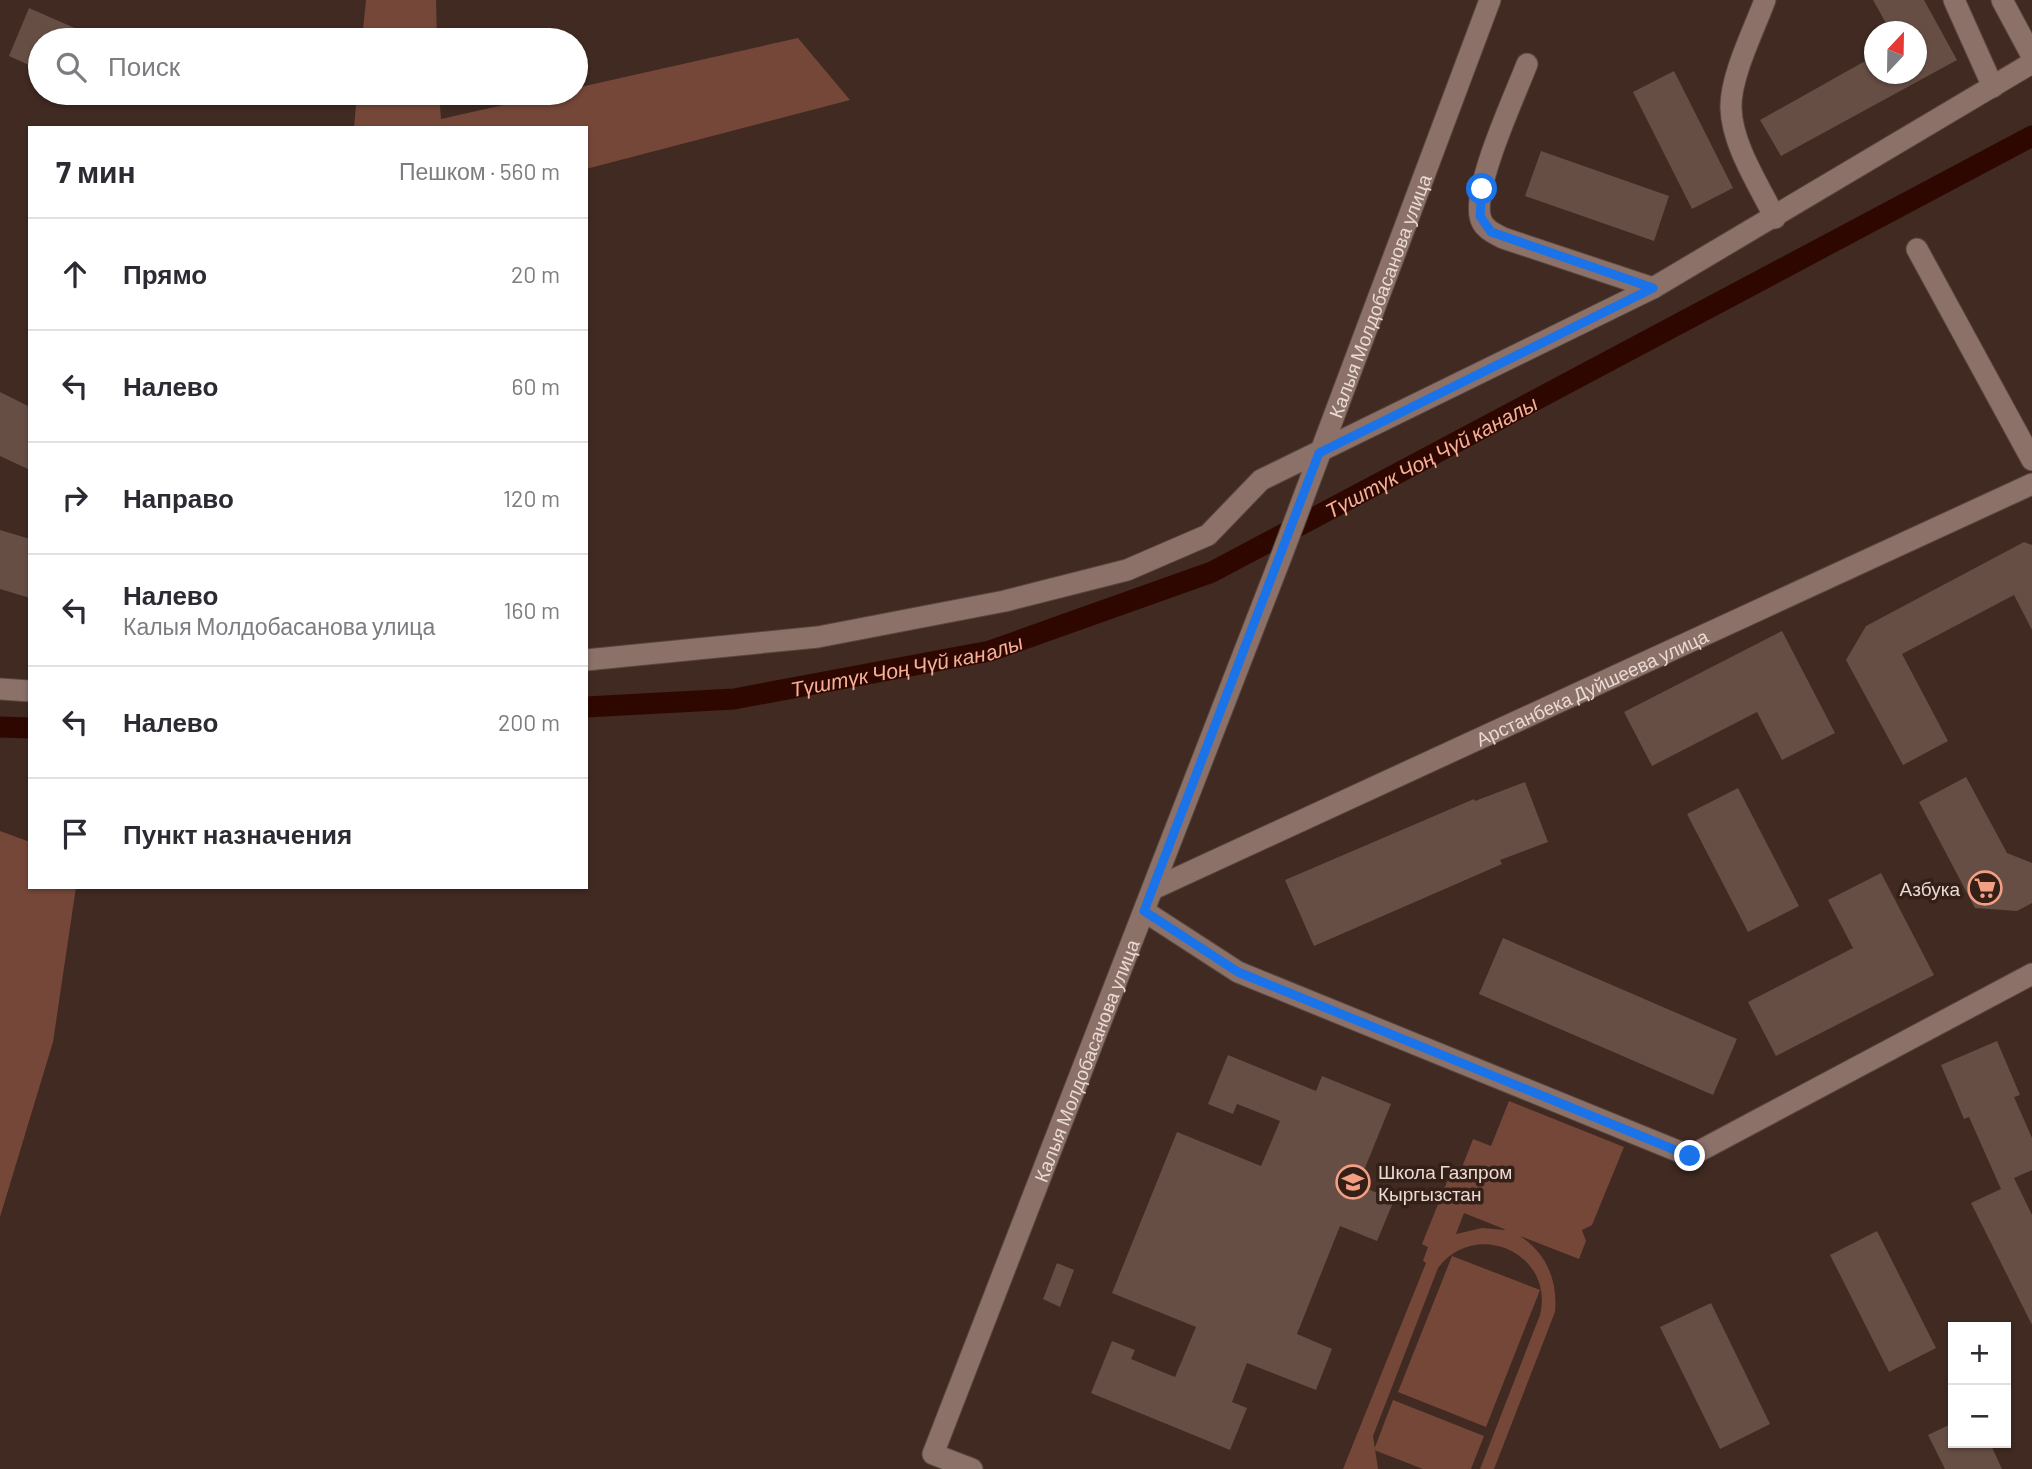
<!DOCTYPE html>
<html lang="ru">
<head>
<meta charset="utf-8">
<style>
  :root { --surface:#fff; --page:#f7f7f7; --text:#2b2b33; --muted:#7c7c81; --line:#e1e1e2 }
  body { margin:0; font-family:Barlow,sans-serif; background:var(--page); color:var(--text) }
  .controls { position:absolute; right:21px; bottom:21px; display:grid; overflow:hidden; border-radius:0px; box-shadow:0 2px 5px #0004 }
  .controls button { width:63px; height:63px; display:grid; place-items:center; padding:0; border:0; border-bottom:2px solid var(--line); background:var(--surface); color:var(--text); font:35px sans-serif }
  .compass { position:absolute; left:1864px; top:21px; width:63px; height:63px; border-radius:50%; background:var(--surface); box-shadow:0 2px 5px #0004; rotate:22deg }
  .stop { position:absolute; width:21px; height:21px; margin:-16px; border:5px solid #1a73e8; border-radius:50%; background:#fff }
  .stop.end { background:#1a73e8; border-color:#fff; box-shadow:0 2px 7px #0008 }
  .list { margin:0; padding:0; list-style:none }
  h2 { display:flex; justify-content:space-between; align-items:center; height:91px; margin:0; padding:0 28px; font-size:30px }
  h2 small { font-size:23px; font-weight:400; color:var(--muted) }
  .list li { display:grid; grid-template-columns:46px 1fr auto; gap:21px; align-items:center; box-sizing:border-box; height:112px; padding:0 28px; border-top:2px solid var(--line) }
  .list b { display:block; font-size:26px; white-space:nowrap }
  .list p { margin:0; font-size:23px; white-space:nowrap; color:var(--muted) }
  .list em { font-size:23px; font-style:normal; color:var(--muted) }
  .icon { flex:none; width:38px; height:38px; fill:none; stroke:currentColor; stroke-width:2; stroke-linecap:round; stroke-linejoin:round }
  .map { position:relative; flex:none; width:2032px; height:1469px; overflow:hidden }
  .search { position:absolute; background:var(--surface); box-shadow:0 2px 5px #0004; left:28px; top:28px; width:560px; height:77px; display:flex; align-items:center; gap:18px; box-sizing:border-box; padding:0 24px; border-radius:38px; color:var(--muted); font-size:26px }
  .panel { position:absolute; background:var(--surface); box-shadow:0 2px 5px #0004; left:28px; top:126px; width:560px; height:763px; border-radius:0px }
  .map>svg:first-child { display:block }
  .green { fill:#754738; fill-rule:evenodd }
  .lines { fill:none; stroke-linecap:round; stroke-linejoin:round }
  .canal { stroke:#2e0800; stroke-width:21 }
  .building { fill:#664e45 }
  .minor-casing { stroke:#59463f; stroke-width:23 }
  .minor { stroke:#8b7168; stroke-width:21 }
  .route { stroke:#1a73e8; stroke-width:9 }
  .labels { text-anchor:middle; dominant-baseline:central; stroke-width:7; stroke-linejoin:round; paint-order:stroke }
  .street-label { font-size:19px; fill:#e9dad4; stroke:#352018 }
  .poi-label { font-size:19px; fill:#e9dad4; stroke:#352018; text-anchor:end }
  .water-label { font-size:21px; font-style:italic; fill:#f6b097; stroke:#352018 }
</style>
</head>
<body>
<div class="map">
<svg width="2032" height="1469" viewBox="0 0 2032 1469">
  <rect width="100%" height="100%" fill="#402a22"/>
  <!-- green -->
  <g class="green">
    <polygon points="366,0 436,0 437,40 362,40"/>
    <polygon points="798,38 850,100 586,169 586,128 354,128 357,93 439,93 441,119 556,93 576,93 576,88"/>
    <polygon points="0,831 30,842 30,887 76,887 53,1042 0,1217"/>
    <path d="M1509,1101L1624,1147L1592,1225L1582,1230L1586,1241L1579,1259L1520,1236C1546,1253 1558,1280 1555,1312L1494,1469H1480L1540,1315C1555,1253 1475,1218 1438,1268L1373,1436L1378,1469H1343L1426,1263L1423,1261L1428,1247L1422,1244L1449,1177L1457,1180L1473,1139L1491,1146ZM1464,1213L1504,1229L1505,1230L1482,1228L1456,1234Z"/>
    <polygon points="1452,1256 1540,1290 1486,1427 1398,1392"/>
    <polygon points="1393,1400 1484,1436 1471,1469 1423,1469 1374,1450"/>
  </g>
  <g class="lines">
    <!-- canal -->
    <g class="canal">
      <path id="s1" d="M586,707L734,699L990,651L1212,572L2032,136"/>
      <polyline points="0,727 30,728"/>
    </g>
  </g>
  <!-- building -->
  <g class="building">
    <polygon points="1873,0 1924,0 1957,60 1781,156 1760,120 1874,56 1874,74 1916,74 1916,32 1891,32"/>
    <polygon points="29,8 102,40 40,40 40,70 9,56"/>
    <polygon points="1674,71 1733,188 1692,209 1633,92"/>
    <polygon points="1541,151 1669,196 1654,241 1525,196"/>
    <polygon points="0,392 30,407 30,470 0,456"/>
    <polygon points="0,530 30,539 30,598 0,589"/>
    <polygon points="2024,542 2032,545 2032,630 2014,595 1902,654 1948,741 1903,765 1846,660 1866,626"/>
    <polygon points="1782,631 1835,733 1782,760 1757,712 1652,766 1624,712"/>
    <polygon points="1966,777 2007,853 2032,863 2032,903 2017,911 1975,908 1919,802"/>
    <polygon points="1525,782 1548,842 1500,860 1502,864 1314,946 1285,880 1474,799 1475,801"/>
    <polygon points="1738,788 1799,906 1748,932 1687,814"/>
    <polygon points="1881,873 1934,975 1776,1056 1748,1002 1853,948 1828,900"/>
    <polygon points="1503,938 1737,1039 1713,1095 1479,994"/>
    <polygon points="1997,1041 2020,1095 2014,1097 2032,1138 2032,1170 2014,1178 2032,1215 2032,1325 1971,1203 2001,1189 1969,1117 1964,1119 1941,1065"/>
    <polygon points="1228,1055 1316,1091 1322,1076 1391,1104 1358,1185 1394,1200 1377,1241 1340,1226 1297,1334 1332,1349 1316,1390 1247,1363 1232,1402 1247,1408 1230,1450 1091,1393 1112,1341 1135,1350 1131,1359 1175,1377 1196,1327 1112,1293 1177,1132 1261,1166 1280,1121 1237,1104 1233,1114 1208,1104"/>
    <polygon points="1877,1231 1936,1348 1889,1372 1830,1255"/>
    <polygon points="1057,1263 1074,1270 1060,1307 1043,1299"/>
    <polygon points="1711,1303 1770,1424 1720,1449 1660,1327"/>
    <polygon points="1953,1423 1953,1443 1990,1443 2002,1469 1945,1469 1928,1435"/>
  </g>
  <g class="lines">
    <defs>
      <g id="minor">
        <path d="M1765,0C1754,30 1730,77 1731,108C1732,145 1759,185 1775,218"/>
        <polyline points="1954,0 1993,87"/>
        <polyline points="2002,0 2032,56"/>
        <path d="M1527,64C1514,98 1474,183 1480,216C1482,228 1493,233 1503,238L1653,288"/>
        <polyline points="1917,249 2032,460"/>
        <polyline points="586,660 818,637 1005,601 1127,570 1208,535 1261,480 1653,288 2032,63"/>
        <polyline points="0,689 30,691"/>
        <path id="s2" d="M1153,889L2032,484"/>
        <polyline points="1144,911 1238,972 1690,1156 2032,974"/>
        <path id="s3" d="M972,1469L933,1454L1283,552L1490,0"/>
      </g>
    </defs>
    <!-- minor casing -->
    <use href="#minor" class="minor-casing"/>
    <!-- minor -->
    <use href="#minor" class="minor"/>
  </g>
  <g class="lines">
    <!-- route -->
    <polyline class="route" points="1482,189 1480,216 1491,232 1653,288 1319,453 1144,911 1238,972 1690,1156"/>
  </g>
  <!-- icons -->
  <defs>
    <symbol id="supermarket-ring" viewBox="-11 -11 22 22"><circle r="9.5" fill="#352018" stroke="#f39f83" stroke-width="1.5"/><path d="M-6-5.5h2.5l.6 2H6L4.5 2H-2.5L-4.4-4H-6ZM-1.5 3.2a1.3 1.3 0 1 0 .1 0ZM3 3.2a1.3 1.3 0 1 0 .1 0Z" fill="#f39f83"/></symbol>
    <symbol id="school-ring" viewBox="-11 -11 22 22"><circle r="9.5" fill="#352018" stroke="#f39f83" stroke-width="1.5"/><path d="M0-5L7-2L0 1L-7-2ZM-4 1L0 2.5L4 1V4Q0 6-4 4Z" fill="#f39f83"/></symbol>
  </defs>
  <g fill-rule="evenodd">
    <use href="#supermarket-ring" x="1966" y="869" width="38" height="38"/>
    <use href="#school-ring" x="1334" y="1163" width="38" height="38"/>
  </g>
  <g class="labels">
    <!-- street labels -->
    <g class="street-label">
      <text stroke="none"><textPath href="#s3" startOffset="1283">Калыя Молдобасанова улица</textPath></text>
      <text stroke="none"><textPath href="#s2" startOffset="483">Арстанбека Дуйшеева улица</textPath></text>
      <text stroke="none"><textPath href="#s3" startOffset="464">Калыя Молдобасанова улица</textPath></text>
    </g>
    <!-- poi labels -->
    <g class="poi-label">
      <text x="1960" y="888">Азбука</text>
      <text x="1378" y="1171" text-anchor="start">Школа Газпром<tspan x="1378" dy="22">Кыргызстан</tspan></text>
    </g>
    <!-- water labels -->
    <g class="water-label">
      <text stroke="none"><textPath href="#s1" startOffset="892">Түштүк Чоң Чүй каналы</textPath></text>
      <text stroke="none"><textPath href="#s1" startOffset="324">Түштүк Чоң Чүй каналы</textPath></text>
    </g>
  </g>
</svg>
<div class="controls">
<button>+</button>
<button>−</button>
</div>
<svg class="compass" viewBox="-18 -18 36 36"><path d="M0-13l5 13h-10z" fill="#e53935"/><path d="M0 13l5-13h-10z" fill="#7c7c81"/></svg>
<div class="stop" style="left:1482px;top:189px"></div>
<div class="stop end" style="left:1690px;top:1156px"></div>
<div class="search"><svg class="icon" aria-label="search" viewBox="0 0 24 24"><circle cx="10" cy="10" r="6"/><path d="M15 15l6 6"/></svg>Поиск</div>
<section class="panel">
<h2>7 мин<small>Пешком · 560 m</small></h2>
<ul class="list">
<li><svg class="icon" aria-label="ahead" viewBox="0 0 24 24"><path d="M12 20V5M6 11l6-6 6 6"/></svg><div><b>Прямо</b></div><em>20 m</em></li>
<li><svg class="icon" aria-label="left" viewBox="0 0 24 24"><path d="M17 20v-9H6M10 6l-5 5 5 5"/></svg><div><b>Налево</b></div><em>60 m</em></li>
<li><svg class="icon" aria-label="right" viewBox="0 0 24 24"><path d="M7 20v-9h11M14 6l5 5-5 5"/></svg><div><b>Направо</b></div><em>120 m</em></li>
<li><svg class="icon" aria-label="left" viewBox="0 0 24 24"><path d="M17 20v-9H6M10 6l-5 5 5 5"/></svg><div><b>Налево</b><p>Калыя Молдобасанова улица</p></div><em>160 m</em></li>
<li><svg class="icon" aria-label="left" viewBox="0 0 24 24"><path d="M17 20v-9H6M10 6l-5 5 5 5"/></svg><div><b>Налево</b></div><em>200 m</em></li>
<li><svg class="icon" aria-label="arrive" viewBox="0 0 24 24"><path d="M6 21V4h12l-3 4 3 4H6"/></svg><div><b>Пункт назначения</b></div></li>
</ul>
</section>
</div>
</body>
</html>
